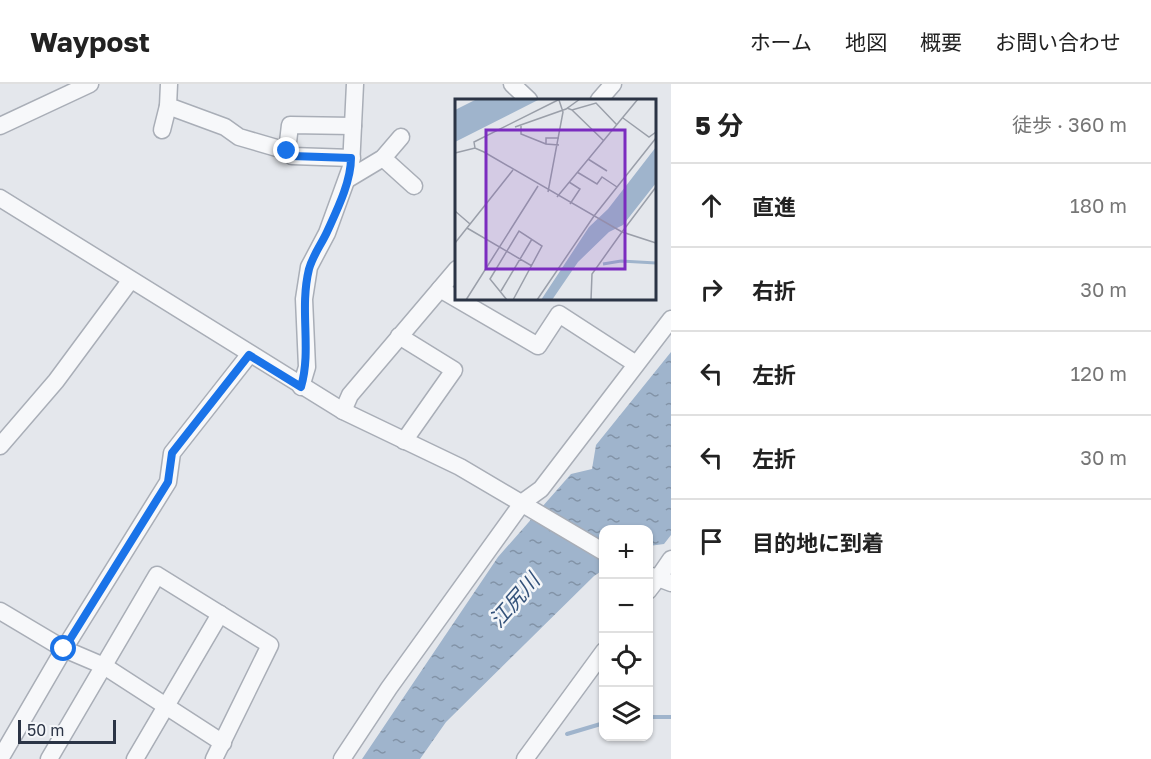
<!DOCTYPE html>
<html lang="ja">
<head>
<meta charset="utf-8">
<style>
  :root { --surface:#fff; --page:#f6f6f6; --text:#222; --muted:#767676; --line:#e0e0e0 }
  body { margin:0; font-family:"Golos Text","Noto Sans JP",sans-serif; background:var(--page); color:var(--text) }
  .controls { position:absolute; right:18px; bottom:18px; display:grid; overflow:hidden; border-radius:12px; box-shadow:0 2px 4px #0004 }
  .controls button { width:54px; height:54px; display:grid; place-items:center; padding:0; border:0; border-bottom:2px solid var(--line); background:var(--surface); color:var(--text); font:30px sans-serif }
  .scale { position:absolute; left:18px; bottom:15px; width:98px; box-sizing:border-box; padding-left:6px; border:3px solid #2b3445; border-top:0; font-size:16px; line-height:21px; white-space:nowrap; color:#2b3445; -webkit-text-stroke:4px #f4f6f9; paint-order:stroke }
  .stop { position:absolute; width:18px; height:18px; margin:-14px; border:4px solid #1a73e8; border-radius:50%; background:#fff }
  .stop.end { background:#1a73e8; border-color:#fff; box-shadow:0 2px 6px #0008 }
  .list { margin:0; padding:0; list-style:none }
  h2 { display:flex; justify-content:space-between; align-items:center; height:78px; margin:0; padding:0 24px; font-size:26px }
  h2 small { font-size:20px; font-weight:400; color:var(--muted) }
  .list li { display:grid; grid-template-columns:39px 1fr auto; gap:18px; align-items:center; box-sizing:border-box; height:84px; padding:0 24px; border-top:2px solid var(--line) }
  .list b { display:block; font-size:22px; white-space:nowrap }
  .list em { font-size:20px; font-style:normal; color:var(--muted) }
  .icon { flex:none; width:33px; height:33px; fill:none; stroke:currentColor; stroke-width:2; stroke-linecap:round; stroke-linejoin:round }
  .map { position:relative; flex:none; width:671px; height:675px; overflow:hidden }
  header { display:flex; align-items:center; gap:36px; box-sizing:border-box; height:84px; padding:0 30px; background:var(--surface); border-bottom:2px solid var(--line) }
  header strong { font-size:28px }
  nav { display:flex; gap:33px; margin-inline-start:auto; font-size:21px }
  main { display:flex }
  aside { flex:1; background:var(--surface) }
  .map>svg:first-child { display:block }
  .water { fill:url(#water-ripples) }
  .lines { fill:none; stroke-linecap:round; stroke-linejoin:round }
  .stream { stroke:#9fb4cc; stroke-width:4 }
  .minor-casing { stroke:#a9aeb7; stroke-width:19 }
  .minor { stroke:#f7f8fa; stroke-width:16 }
  .route { stroke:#1a73e8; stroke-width:8 }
  .labels { text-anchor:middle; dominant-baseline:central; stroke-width:5; stroke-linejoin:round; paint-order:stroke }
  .water-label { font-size:21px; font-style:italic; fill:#34527a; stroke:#f4f6f9 }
  .inset-river { fill:none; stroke:#9fb4cc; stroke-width:3 }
  .inset-road { fill:none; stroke:#9a9fa9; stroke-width:1.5 }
  .view { fill:#7b2cbf; fill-opacity:0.15; stroke:#7b2cbf; stroke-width:3 }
  .inset-edge { fill:none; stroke:#2b3445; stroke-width:3 }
</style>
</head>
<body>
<header>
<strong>Waypost</strong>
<nav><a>ホーム</a><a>地図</a><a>概要</a><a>お問い合わせ</a></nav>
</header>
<main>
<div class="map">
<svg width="671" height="675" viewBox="0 0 671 675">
  <defs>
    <pattern id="water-ripples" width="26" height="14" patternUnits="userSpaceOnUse" patternTransform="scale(1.5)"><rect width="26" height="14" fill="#9fb4cc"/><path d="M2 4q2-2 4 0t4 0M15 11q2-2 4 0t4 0" fill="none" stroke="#8293a7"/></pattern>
  </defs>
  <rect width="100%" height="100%" fill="#e4e7ec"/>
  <!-- water -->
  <polygon class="water" points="671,268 671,451 664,460 649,462 648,446 604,446 603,486 594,492 446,638 420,675 362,675 498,473 571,390 592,385 596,361"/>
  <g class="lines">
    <!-- stream -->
    <g class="stream">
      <polyline points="648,633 671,633"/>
      <polyline points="567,650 604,639"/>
    </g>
    <defs>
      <g id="minor">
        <polyline points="169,0 168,22 225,43 239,53 287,67"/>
        <polyline points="512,0 529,16"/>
        <polyline points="599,16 613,0"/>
        <polyline points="0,42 90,0"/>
        <polyline points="162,46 168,22"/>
        <polyline points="352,74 292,72 287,67 290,41 353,42"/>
        <polyline points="383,74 414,102"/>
        <polyline points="348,95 383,74 401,53"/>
        <polyline points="0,114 343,327 460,383 604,468"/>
        <polyline points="440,205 538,262 559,230 636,280"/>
        <polyline points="399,252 454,286 404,357"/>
        <polyline points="301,303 307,283 304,215 309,183 327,149 351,83 355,0"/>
        <polyline points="343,327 350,311 457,185"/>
        <polyline points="0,362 56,297 130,197"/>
        <polyline points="648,491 658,494 671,475"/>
        <polyline points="648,507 658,494 671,499"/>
        <polyline points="0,527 64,565 104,582 223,659"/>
        <polyline points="0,675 64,565 168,398 172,369 249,271"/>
        <polyline points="49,675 157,491 270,561 214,675"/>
        <polyline points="135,675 220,530"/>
        <polyline points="342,675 389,604 523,418 541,405 671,235"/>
        <polyline points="525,675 604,567"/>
      </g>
    </defs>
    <!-- minor casing -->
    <use href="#minor" class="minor-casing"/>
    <!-- minor -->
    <use href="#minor" class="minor"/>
  </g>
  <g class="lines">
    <!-- route -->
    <path class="route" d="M64,565L168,398L172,369L249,271L301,303C312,265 299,226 309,185C313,171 321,161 327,148C337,126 351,98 351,74L292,72L287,67"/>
  </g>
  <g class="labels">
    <!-- water labels -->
    <g class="water-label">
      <text transform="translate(514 516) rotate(-49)">江尻川</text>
    </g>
  </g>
  <!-- overview -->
  <g transform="translate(455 15)">
    <rect width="201" height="201" fill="#e4e7ec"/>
    <path d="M22,0H85L0,43V11ZM201,48V84L168,126L154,133L123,163L97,201H86L134,128L153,110Z" fill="#9fb4cc"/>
    <path class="inset-river" d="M148,165L166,162L201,164"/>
    <path class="inset-road" d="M112,9L117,11L141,4L162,26M117,11L149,42M168,19L194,38L201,33M66,27V35L91,45M60,28L111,10L125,0M104,46L91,45V39H104M20,49L19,43L105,0M0,54L20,49L29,53L167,133L201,88M133,60L152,72M122,73L142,85L147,78L162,88M114,83L125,90L115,105M93,93L108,13L104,1M102,98L183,0M0,112L15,125M12,129L77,167M0,144L58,71M46,192L77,140M11,201L83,87M52,201L35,180L64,132L87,147L58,201M82,201L139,117L201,39M136,201L137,175L167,133L201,144"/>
    <path class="view" d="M31,31H170V170H31Z"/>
    <rect width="201" height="201" class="inset-edge"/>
  </g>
</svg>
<div class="controls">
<button>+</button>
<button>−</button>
<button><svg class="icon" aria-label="locate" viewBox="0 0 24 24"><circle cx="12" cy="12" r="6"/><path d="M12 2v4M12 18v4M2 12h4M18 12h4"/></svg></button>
<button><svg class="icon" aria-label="layers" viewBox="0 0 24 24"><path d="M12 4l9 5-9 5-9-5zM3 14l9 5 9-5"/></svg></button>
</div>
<div class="scale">50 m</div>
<div class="stop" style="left:64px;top:565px"></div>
<div class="stop end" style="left:287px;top:67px"></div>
</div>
<aside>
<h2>5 分<small>徒歩 · 360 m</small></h2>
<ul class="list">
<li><svg class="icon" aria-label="ahead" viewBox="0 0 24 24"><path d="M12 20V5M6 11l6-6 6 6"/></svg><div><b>直進</b></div><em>180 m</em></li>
<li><svg class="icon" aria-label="right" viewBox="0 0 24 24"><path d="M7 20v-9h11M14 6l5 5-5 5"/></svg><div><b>右折</b></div><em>30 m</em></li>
<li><svg class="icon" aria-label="left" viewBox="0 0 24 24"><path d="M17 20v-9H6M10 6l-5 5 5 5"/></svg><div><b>左折</b></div><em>120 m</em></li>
<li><svg class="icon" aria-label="left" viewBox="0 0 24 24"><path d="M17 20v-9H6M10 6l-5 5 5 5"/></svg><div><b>左折</b></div><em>30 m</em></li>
<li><svg class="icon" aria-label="arrive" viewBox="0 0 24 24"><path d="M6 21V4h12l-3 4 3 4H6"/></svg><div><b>目的地に到着</b></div></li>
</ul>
</aside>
</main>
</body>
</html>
